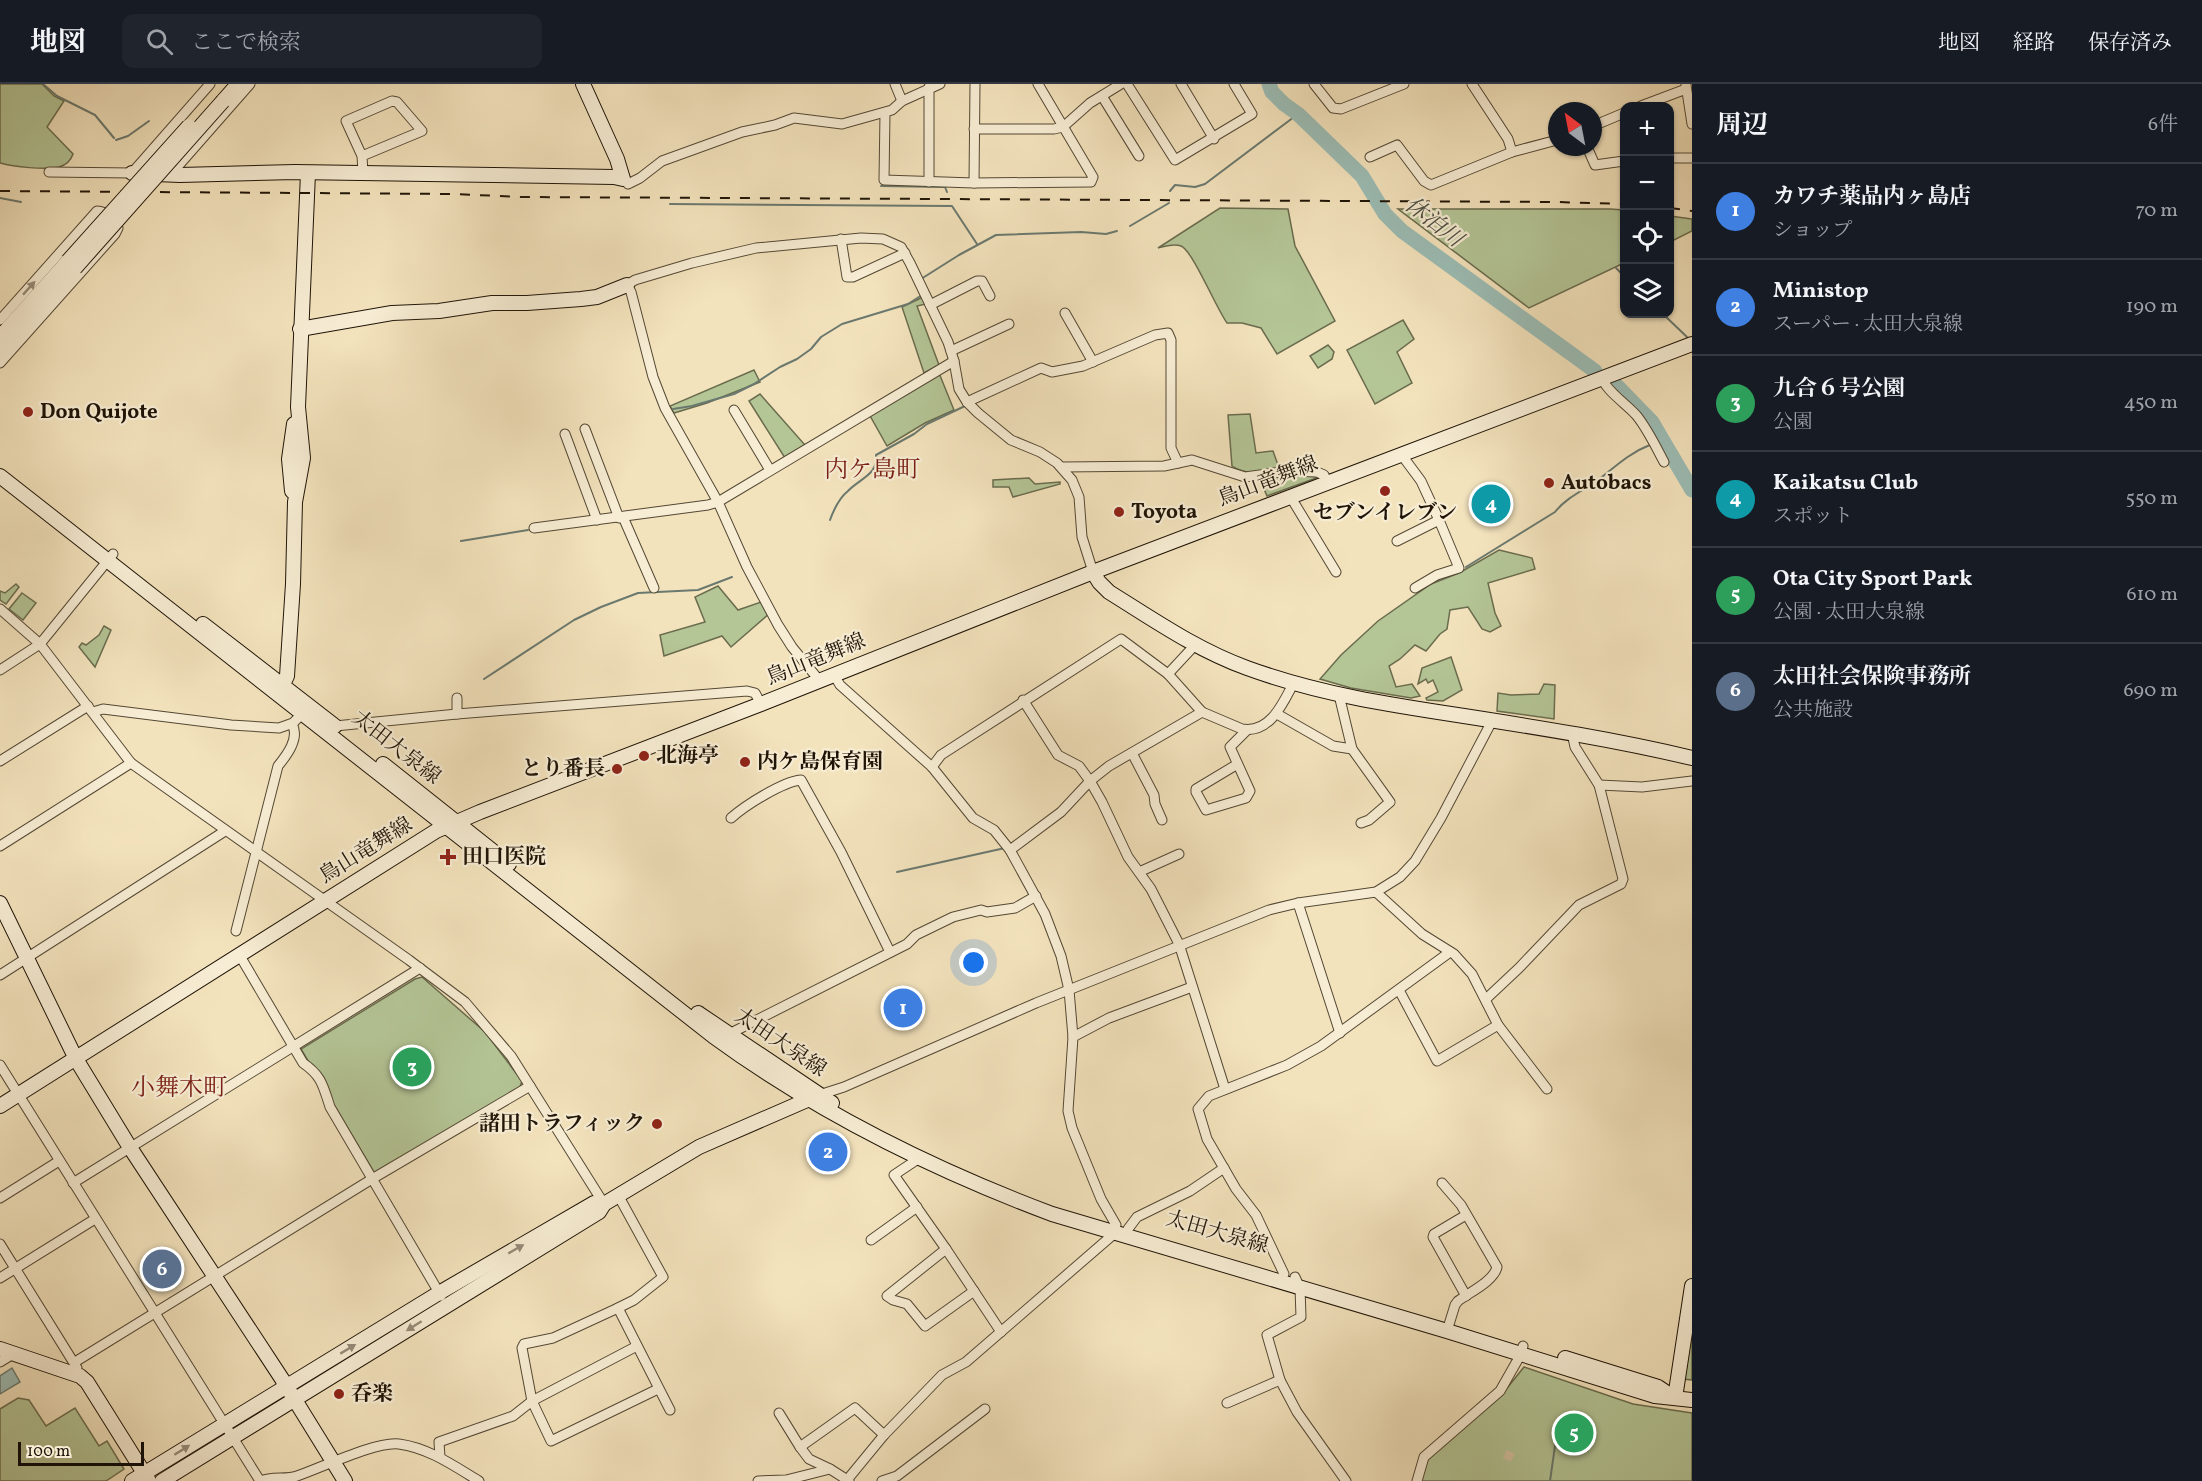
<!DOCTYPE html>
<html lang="ja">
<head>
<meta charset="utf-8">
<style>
  :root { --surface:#171b24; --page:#20242c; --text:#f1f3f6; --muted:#9ea1a6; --line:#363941; --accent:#c59692 }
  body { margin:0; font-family:Vollkorn,"Noto Serif JP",serif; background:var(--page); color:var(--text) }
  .controls { position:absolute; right:18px; top:18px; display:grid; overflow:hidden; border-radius:12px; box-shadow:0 2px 4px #0004 }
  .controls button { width:54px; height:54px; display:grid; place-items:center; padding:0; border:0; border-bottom:2px solid var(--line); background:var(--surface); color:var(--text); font:30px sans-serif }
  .compass { position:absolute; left:1548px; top:18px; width:54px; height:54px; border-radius:50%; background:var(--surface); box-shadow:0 2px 4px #0004; rotate:328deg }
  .scale { position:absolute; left:18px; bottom:15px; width:126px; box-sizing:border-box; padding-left:6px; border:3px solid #1f1407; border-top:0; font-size:16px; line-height:21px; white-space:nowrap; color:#1f1407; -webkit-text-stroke:4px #f7edd4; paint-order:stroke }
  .you { position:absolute; left:974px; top:879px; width:21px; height:21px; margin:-15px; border:4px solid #fff; border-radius:50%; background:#1a73e8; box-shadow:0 0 0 9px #1a73e833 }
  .badge { display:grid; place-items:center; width:39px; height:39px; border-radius:50%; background:var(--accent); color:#fff; font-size:20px; font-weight:700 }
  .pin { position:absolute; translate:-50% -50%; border:3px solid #fff; box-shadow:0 2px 6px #0006 }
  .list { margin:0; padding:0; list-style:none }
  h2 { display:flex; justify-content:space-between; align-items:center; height:78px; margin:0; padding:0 24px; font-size:26px }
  h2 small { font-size:20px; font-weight:400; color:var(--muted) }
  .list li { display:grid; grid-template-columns:39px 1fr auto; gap:18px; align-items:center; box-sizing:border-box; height:96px; padding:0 24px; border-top:2px solid var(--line) }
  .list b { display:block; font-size:22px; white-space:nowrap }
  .list p { margin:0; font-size:20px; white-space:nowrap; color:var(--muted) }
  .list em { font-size:20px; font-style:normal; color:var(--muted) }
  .icon { flex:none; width:33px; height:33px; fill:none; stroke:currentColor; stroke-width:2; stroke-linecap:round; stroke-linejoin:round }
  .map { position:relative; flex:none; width:1692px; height:1397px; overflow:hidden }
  header { display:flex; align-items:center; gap:36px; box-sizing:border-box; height:84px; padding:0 30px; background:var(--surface); border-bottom:2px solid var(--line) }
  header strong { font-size:28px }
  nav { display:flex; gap:33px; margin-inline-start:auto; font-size:21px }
  .search { width:420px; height:54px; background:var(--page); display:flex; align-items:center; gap:15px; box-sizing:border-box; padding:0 21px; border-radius:12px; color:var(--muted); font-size:22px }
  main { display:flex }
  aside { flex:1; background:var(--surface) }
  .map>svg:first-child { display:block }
  .green { fill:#b4c596; stroke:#6a6c4e; stroke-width:1.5 }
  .water { fill:#9cbdb5; stroke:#6a796f; stroke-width:1.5 }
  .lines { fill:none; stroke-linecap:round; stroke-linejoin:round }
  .stream { stroke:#6a796f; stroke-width:2 }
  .river { stroke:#9cbdb5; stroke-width:15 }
  .street-tunnel { stroke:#d3c4a2; stroke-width:9; stroke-dasharray:9 4.5; stroke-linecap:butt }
  .street-casing { stroke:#544834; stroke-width:11 }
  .secondary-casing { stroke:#1f1407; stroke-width:16 }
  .street { stroke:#f7edd4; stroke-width:9 }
  .secondary { stroke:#f7edd4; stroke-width:14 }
  .rail { stroke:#1f1407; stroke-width:2; stroke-dasharray:10 10; stroke-linecap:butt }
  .secondary-bridge-casing { stroke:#1f1407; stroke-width:16; stroke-linecap:butt }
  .secondary-bridge { stroke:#f7edd4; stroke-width:14 }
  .oneway { fill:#968b78 }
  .poi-dot { fill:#8f2418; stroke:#f7edd4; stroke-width:2 }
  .labels { text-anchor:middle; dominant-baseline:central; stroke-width:4.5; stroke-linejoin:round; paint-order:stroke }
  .poi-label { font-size:21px; font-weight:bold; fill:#1f1407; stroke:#f7edd4; text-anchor:start }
  .street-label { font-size:21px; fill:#1f1407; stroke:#f7edd4 }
  .water-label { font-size:22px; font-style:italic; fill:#4b4f44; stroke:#f7edd4 }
  .quarter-label { font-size:24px; fill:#7a1f14; stroke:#f7edd4 }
</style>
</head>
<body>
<header>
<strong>地図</strong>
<div class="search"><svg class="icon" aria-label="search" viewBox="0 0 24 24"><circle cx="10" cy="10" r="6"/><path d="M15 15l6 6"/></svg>ここで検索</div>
<nav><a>地図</a><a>経路</a><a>保存済み</a></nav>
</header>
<main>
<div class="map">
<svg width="1692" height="1397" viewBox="0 0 1692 1397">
  <rect width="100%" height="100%" fill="#f3e3bd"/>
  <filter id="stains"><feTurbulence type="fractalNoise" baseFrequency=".00333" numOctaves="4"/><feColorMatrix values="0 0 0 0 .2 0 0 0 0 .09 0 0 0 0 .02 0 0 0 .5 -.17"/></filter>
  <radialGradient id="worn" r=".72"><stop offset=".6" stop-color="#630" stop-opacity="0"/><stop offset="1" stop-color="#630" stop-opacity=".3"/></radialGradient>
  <!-- green -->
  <g class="green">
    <path d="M0,0H42L54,12L64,17L47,43L73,70C71,76 66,81 59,83C45,86 14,83 0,79Z"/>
    <path d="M1220,124L1288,125L1295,162L1335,237L1277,270L1261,244L1242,239H1227C1216,224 1193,167 1181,162C1174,159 1165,162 1158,164Z"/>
    <polygon points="1398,125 1610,125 1624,126 1624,179 1529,224"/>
    <polygon points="1670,132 1692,135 1692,147 1670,158"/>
    <polygon points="923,213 926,220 917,222 939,281 924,289 902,223"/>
    <polygon points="1403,236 1414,255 1397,268 1412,299 1375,320 1347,266"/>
    <polygon points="1328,261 1334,268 1332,275 1318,284 1310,272"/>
    <polygon points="754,286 760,298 707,319 674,329 670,322"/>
    <polygon points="939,289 954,326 925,339 887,362 869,330"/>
    <polygon points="760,310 805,361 785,374 749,317"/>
    <path d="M1250,330L1256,369L1273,367L1279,384C1262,387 1247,392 1232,382L1228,331Z"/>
    <polygon points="1290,390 1319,393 1267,412 1260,396"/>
    <polygon points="1029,394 1035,400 1060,398 1060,400 1013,413 1009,403 993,403 993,396"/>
    <polygon points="1499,466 1532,474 1535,485 1488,499 1495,529 1501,542 1490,548 1482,545 1468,523 1450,526 1447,545 1440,550 1426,567 1415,561 1400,575 1389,582 1396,603 1412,600 1420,612 1411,614 1351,604 1320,595 1341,571 1378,537 1431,500 1459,489"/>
    <polygon points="16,500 19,503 6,520 0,516 0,507 5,509"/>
    <polygon points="718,502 738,526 764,517 770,529 731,563 722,552 664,572 660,551 705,538 695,513"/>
    <polygon points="22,509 36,519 23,536 9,525"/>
    <polygon points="104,542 111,546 95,583 79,563 82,559 86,561 99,551"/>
    <polygon points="1451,573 1462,606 1443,617 1427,616 1426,614 1438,608 1433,596 1428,599 1426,595 1418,600 1422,584"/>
    <polygon points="1544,600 1555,601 1554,635 1497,627 1498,609 1511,611 1539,610"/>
    <polygon points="422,893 485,948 522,997 520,1003 375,1090 301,965 415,895"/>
    <polygon points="430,1219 427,1231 304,1303 302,1299"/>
    <polygon points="1692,1239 1692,1296 1683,1295"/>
    <polygon points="1524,1283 1633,1320 1692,1329 1692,1397 1421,1397 1427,1374 1508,1303"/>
    <polygon points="18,1314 29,1316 46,1342 75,1324 99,1362 107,1357 124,1385 106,1397 0,1397 0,1325"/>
  </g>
  <!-- water -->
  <polygon class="water" points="12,1284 20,1298 0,1310 0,1292"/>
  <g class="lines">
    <!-- stream -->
    <g class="stream">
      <polyline points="43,0 57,12 95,31 114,54"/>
      <polyline points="116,56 128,52 149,37"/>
      <polyline points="881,102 945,103 947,108"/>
      <polyline points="1170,107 1175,101 1195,103 1205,100 1298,30"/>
      <polyline points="0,114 21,118"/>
      <polyline points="670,120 952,122 977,160"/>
      <polyline points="1130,142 1169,119"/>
      <polyline points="1616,184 1624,192"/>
      <polyline points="921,195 959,171 996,151 1081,148 1106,150 1117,147"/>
      <polyline points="1663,230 1687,253"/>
      <polyline points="673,325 692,322 734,310 754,300 780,283 797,275 811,265 821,253 842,240 908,220 922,211"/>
      <path d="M830,436C834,425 839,414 848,407C859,395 879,390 876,371L914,350L927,340L965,322"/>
      <polyline points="461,457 528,446"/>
      <path d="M1466,483L1555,428C1566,414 1582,407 1597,397C1616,382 1629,369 1652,360"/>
      <polyline points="484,595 574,536 601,523 638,509 698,506 732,493"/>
      <polyline points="897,788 1005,764"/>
      <polyline points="1550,1397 1558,1341"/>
    </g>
    <!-- river -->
    <g class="river">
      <polyline points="1269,0 1272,8 1284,20 1298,30 1362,92 1385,130 1402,147 1595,287"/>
      <polyline points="1615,300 1652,338 1692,406"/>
    </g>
    <!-- street-tunnel -->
    <polyline class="street-tunnel" points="1507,1376 1512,1365"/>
    <defs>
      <g id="street">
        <polyline points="895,0 902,17"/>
        <polyline points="1127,0 1175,76 1252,30 1234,0"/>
        <polyline points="1181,0 1214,55"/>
        <polyline points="1314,0 1333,24 1341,25 1404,0"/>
        <polyline points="1472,0 1508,55 1512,68"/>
        <polyline points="1686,1 1692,40"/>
        <polyline points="1102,12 1139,72"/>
        <polyline points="1641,22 1686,5"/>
        <polyline points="885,29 884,96 974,99 1091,98 1093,93 1038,0"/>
        <polyline points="1593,42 1624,29"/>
        <polyline points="974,45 1054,45 1063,43 1090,19 1121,0"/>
        <polyline points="1587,63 1595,81 1624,77"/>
        <polyline points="362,72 422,47 397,18 392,17 346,37 362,72 363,89"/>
        <polyline points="1370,73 1397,61 1424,97 1431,101 1512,68 1557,56"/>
        <polyline points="1670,74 1692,74"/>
        <polyline points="49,88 132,89 210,0"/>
        <polyline points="171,90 250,0"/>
        <polyline points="929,98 929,3"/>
        <polyline points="974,99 975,0"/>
        <polyline points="628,100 640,94 662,77 742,48 775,41 794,34 842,40 892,26 902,17 940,0"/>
        <polyline points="841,155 847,193 853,193 905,169"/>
        <polyline points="930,221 977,197 982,197 990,212"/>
        <polyline points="1065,229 1093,278"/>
        <path d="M0,236L97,127C107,127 113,136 118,144L115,150L0,279"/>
        <polyline points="951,267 1009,240"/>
        <path d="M1602,294C1606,307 1628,321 1637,332C1648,346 1656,363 1664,378"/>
        <polyline points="967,318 1041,284 1052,288 1083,282 1155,251 1168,249 1171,256 1171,364 1178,379"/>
        <polyline points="734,326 770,386"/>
        <polyline points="585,345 619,434"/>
        <polyline points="565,350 597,436"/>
        <polyline points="1062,383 1164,382 1192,376 1245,393 1288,387 1317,388 1324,391 1327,398"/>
        <polyline points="1290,412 1336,488"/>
        <polyline points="623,433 654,504"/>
        <polyline points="534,444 708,421 718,418 954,277"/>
        <polyline points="1397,457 1439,436 1421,397 1401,370"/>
        <polyline points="1415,504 1437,491 1459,484 1439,436"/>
        <polyline points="0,525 40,560 131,679 409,876 465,918 511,972 604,1120"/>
        <polyline points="0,586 40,560 113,470"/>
        <polyline points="1168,590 1202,628"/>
        <polyline points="834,591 840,601 932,683 973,734 994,746 1010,766 1045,830 1061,872 1069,906 1073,953 1068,1027 1072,1044 1101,1115 1116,1141"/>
        <polyline points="819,596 792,563 778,541 747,483 718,418 665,324 653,293 631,208 627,201 635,196 692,179 756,164 861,154 883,155 901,163 910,179 948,258 954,277 959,305 967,318 978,329 1011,356 1040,368 1057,379 1072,396 1079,413 1082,453 1093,488"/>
        <polyline points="457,614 457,630"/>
        <polyline points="1023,616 1058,671 1079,682 1090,697 1102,718 1128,773 1151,805 1179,860 1225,1005"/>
        <polyline points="93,628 103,625 231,641 279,644 293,639 305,627"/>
        <polyline points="1277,630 1333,662 1352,665 1339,611"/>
        <polyline points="335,642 457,630 747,607 755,609 761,620"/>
        <polyline points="1352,665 1390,718 1369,736 1361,739"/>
        <polyline points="1132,669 1154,711 1155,720 1162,736"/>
        <polyline points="0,677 88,622"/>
        <polyline points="1236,681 1196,705 1196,708 1206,726 1246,714 1250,707 1230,663 1247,646"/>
        <polyline points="932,683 941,671 1121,555 1168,590 1195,561"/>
        <polyline points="1599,701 1642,703 1692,697"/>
        <path d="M731,734C746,721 782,698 801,696L841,768L890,868"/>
        <polyline points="0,762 131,679"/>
        <path d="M1010,766L1061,728L1090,697L1109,682L1202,628L1242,645C1270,650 1283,619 1293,600"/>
        <polyline points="1139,788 1179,770"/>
        <polyline points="1376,808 1422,850 1454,870 1472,890 1498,941 1547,1005"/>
        <polyline points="1298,819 1340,949"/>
        <path d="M236,847L278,682C287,671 300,654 292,640"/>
        <path d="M240,872L303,979C322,992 323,1002 330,1023L441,1212"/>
        <polyline points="0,891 225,747"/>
        <polyline points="1399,906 1437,977 1498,941"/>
        <polyline points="1486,915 1519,884 1579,821 1621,800 1623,795 1599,701 1575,663 1572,649"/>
        <polyline points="1073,953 1109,934 1192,903"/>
        <polyline points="728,955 735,947 907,860 916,851 953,833 981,826 987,828 1015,824 1036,812"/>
        <polyline points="0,981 260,1397"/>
        <polyline points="819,1011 844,1003 1036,919 1269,826 1298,819 1376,808 1400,793 1415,777 1441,734 1492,637"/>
        <polyline points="918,1075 894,1091 946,1165 1001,1248"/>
        <polyline points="73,1099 420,884"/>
        <path d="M1442,1099L1461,1121L1497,1183C1494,1197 1470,1208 1458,1217L1455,1221L1447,1247"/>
        <polyline points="618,1111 663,1193 634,1216 618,1224 553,1254 524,1260 522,1264 532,1317 551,1357 658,1305"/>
        <polyline points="0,1114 59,1077"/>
        <polyline points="1128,1145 1137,1133 1190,1107 1224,1084"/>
        <polyline points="871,1156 917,1123"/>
        <polyline points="0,1160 77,1284"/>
        <polyline points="946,1165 887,1212 893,1216 907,1220 925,1242 974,1207"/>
        <polyline points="1284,1190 1256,1131 1236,1105 1207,1055 1198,1025 1209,1012 1287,981 1321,962 1450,868"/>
        <polyline points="1295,1193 1300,1204 1301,1233 1267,1251 1280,1296 1297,1328 1346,1397"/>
        <polyline points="0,1194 95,1135"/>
        <polyline points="1466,1212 1433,1153 1434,1150 1466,1131"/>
        <polyline points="618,1224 670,1326"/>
        <polyline points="0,1278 13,1270"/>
        <polyline points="75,1278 372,1095 530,1002"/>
        <polyline points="1227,1319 1280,1296"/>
        <polyline points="779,1329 800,1363 809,1375 830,1385"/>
        <polyline points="800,1363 855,1324 884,1351"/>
        <polyline points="440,1373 439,1358 513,1332 532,1317 637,1262"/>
        <polyline points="847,1396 884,1351 942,1291 966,1278 1115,1149"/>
        <path d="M261,1397C272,1392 286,1396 297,1392C321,1384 376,1357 399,1360C429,1364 454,1382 479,1397"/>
        <polyline points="758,1397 786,1396 830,1385 849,1397"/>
        <polyline points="882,1397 897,1392 985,1325"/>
        <polyline points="1417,1397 1424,1373 1500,1307 1521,1270 1523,1262"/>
      </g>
      <g id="secondary">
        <polyline points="223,17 238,0"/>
        <polyline points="132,89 180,91 295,88 614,93 623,95 617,75 583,0"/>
        <polyline points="300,245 392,229 439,227 492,219 527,219 581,215 597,213 627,201"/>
        <polyline points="0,253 68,177"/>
        <polyline points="0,268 75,184"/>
        <path d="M0,392L713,952C817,1028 932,1085 1052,1130L1447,1247L1655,1312L1692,1316"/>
        <polyline points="292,407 289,375 294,340"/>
        <path d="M1093,488L1099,498L1109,508C1154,536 1197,566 1247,584C1318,610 1391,621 1464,632C1541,644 1617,656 1692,674"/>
        <polyline points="203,540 335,642"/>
        <polyline points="279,608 287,592 293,500 295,418 303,374 298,323 308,89"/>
        <polyline points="383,680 509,780"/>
        <polyline points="0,819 76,975 129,1062 282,1295 345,1397"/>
        <polyline points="698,929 832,1019"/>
        <polyline points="0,1022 436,747 480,728 761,620 1093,488 1692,260"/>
        <polyline points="0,1265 80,1292 87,1298 149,1397"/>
        <polyline points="1565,1274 1658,1303 1673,1313"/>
        <polyline points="1675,1314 1692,1202"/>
        <polyline points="132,1397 439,1209 594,1119 604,1120"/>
        <polyline points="162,1397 599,1128 604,1120 699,1063 814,1013"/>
      </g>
    </defs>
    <!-- street casing -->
    <use href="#street" class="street-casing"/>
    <!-- secondary casing -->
    <use href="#secondary" class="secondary-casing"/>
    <!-- street -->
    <use href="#street" class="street"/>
    <!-- secondary -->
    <use href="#secondary" class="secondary"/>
    <!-- rail -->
    <g class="rail">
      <polyline points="0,107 453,110 522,113 1557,118 1624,120"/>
      <polyline points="1670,124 1692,127"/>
    </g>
    <defs>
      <g id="secondary-bridge">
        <polyline points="68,177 189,42"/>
        <polyline points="75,184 223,17"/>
      </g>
    </defs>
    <!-- secondary-bridge casing -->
    <use href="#secondary-bridge" class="secondary-bridge-casing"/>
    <!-- secondary-bridge -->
    <use href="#secondary-bridge" class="secondary-bridge"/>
  </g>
  <!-- one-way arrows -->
  <defs><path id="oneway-solid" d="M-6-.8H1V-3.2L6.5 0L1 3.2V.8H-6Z" transform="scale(1.5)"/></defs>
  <g class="oneway">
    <use href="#oneway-solid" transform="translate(29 204) rotate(-48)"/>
    <use href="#oneway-solid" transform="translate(516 1165) rotate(-30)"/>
    <use href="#oneway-solid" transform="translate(414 1242) rotate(148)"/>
    <use href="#oneway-solid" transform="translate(348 1265) rotate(-31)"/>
    <use href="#oneway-solid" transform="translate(182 1366) rotate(-32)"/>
  </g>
  <!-- markers -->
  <g class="poi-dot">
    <circle cx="28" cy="328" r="6"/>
    <circle cx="1549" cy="399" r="6"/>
    <circle cx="1385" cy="407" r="6"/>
    <circle cx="1119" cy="428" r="6"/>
    <circle cx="644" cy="672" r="6"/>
    <circle cx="745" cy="678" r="6"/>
    <circle cx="617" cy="685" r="6"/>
    <path d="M445 764h6v6h6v6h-6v6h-6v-6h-6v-6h6z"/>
    <circle cx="657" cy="1040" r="6"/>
    <circle cx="339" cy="1310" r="6"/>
  </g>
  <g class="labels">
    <!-- poi labels -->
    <g class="poi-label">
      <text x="40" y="328">Don Quijote</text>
      <text x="1561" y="399">Autobacs</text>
      <text x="1131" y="428">Toyota</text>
      <text x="1385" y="429" text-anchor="middle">セブンイレブン</text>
      <text x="656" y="672">北海亭</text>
      <text x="757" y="678">内ケ島保育園</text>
      <text x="605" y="685" text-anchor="end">とり番長</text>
      <text x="462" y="773">田口医院</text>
      <text x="645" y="1040" text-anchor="end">諸田トラフィック</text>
      <text x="351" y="1310">呑楽</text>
    </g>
    <!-- street labels -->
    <g class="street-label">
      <text transform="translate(1268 398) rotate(-21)">鳥山竜舞線</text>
      <text transform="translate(816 576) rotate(-22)">鳥山竜舞線</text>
      <text transform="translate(396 664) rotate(38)">太田大泉線</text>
      <text transform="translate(366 767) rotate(-32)">鳥山竜舞線</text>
      <text transform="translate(780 959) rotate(34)">太田大泉線</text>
      <text transform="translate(1217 1149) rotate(16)">太田大泉線</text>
    </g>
    <!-- water labels -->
    <g class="water-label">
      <text transform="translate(1433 139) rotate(38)">休泊川</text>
    </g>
    <!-- quarter labels -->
    <g class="quarter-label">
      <text x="872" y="387">内ケ島町</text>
      <text x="179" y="1005">小舞木町</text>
    </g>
  </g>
  <rect width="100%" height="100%" filter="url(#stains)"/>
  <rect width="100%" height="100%" fill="url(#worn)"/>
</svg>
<div class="controls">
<button>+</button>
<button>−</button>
<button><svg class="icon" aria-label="locate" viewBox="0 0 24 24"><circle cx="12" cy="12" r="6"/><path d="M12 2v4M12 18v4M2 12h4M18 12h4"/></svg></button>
<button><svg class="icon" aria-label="layers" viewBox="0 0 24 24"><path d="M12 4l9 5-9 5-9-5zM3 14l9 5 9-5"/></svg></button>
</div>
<svg class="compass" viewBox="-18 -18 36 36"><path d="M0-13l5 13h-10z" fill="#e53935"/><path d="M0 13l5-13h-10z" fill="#9ea1a6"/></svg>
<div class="scale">100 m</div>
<div class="you"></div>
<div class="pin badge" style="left:903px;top:924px;background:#3f7fe0">1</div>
<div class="pin badge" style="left:828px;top:1068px;background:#3f7fe0">2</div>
<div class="pin badge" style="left:412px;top:983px;background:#2e9e5b">3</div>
<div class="pin badge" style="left:1491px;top:420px;background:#0f9aa8">4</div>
<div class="pin badge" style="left:1574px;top:1349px;background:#2e9e5b">5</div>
<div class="pin badge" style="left:162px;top:1185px;background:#5c6f8a">6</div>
</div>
<aside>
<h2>周辺<small>6件</small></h2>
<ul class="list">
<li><span class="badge" style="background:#3f7fe0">1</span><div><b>カワチ薬品内ヶ島店</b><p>ショップ</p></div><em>70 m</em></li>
<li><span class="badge" style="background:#3f7fe0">2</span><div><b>Ministop</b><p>スーパー · 太田大泉線</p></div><em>190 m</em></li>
<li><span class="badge" style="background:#2e9e5b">3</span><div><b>九合６号公園</b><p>公園</p></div><em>450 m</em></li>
<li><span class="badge" style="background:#0f9aa8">4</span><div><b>Kaikatsu Club</b><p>スポット</p></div><em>550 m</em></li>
<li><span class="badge" style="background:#2e9e5b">5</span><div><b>Ota City Sport Park</b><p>公園 · 太田大泉線</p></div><em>610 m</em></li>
<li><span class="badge" style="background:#5c6f8a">6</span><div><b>太田社会保険事務所</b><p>公共施設</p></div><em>690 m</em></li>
</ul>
</aside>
</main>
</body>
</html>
